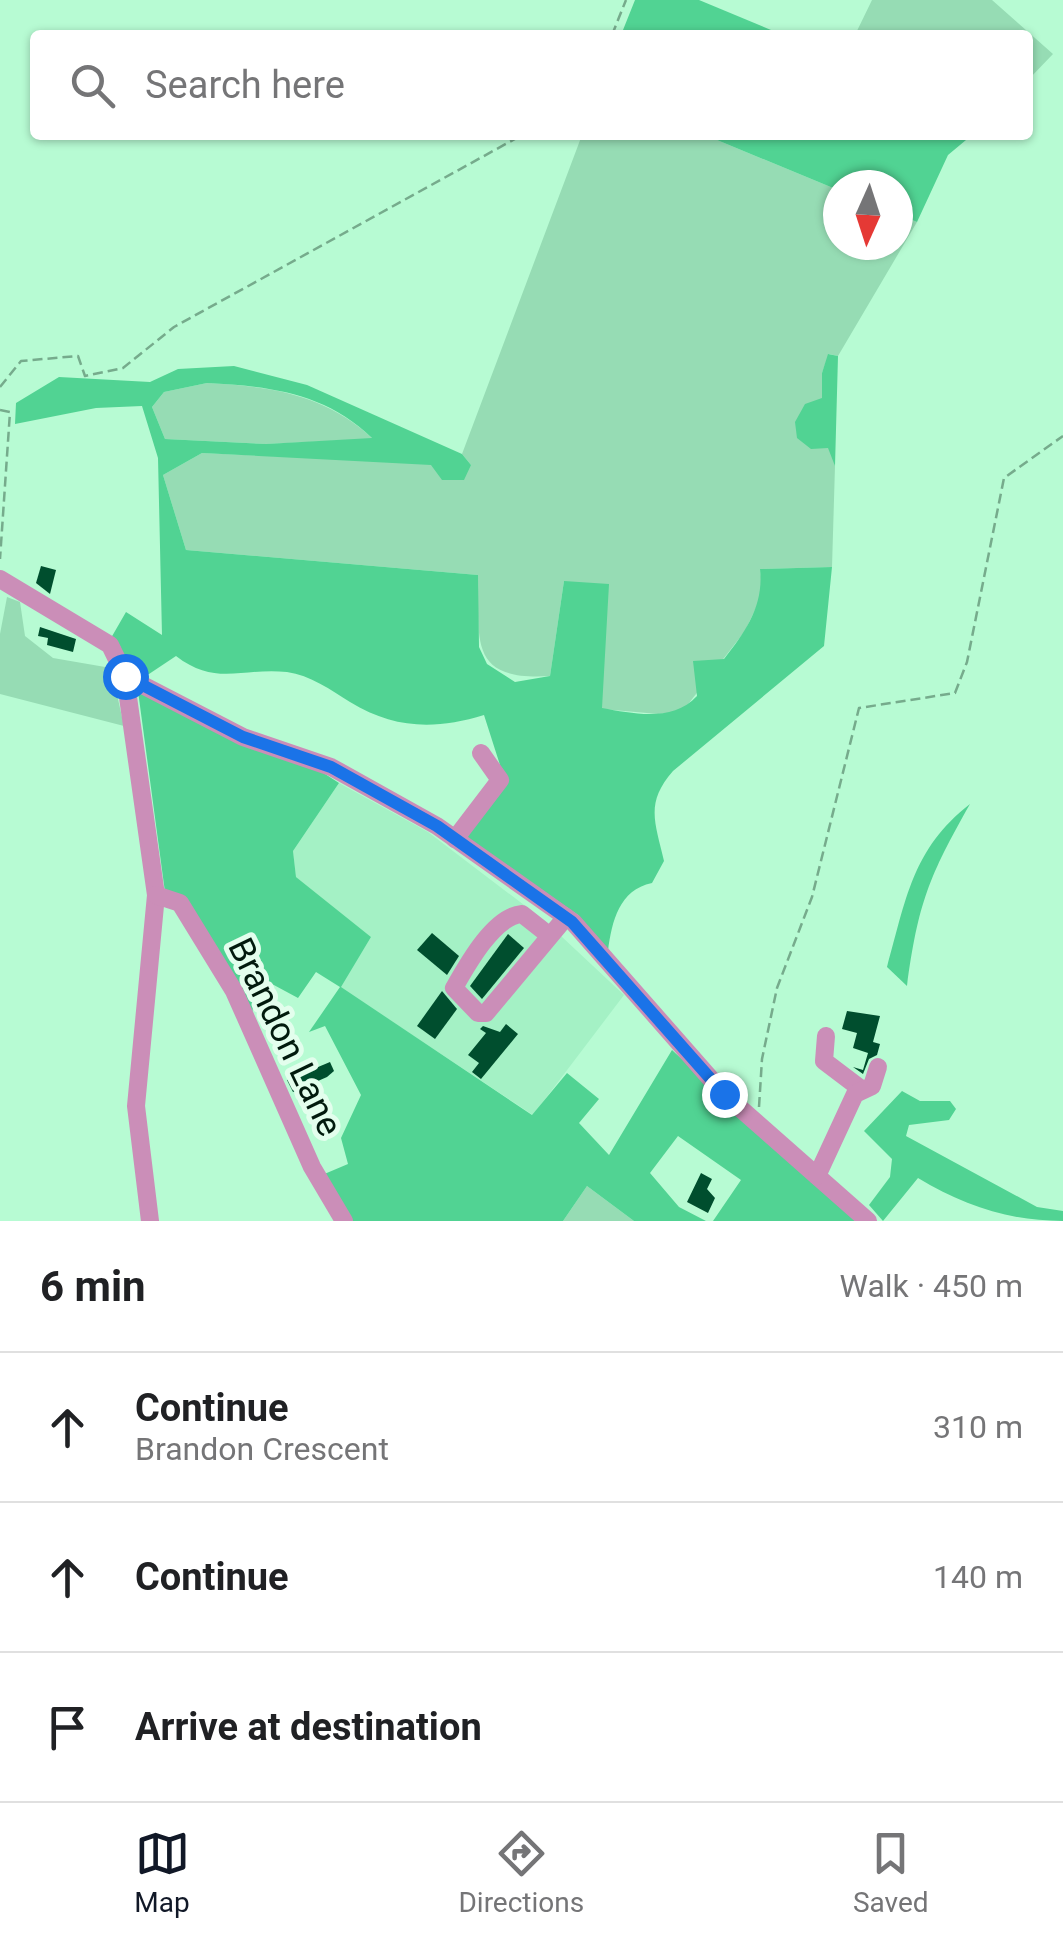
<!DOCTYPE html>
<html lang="en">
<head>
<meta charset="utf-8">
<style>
  :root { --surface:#fff; --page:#f6f6f6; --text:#202124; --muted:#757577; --line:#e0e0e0; --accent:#111827 }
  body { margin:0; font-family:Roboto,sans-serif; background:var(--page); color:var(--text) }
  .compass { position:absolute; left:823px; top:170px; width:90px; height:90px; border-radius:50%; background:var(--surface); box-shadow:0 2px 8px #0004; rotate:183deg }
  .stop { position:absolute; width:30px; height:30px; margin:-22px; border:8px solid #1a73e8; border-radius:50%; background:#fff }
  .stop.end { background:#1a73e8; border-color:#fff; box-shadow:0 2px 10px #0008 }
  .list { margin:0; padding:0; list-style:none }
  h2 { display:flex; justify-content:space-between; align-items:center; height:130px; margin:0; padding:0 40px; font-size:42px }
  h2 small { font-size:32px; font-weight:400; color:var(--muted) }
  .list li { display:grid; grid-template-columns:65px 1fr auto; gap:30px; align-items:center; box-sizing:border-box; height:150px; padding:0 40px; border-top:2px solid var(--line) }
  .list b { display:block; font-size:38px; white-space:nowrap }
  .list p { margin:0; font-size:32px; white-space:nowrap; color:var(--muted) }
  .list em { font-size:32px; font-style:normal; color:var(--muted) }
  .icon { flex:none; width:55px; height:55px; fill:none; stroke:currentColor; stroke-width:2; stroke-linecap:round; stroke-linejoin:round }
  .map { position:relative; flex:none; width:1063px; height:1221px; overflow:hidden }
  .search { position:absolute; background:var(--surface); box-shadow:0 2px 8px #0004; left:30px; right:30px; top:30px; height:110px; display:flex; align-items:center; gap:25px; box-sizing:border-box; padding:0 35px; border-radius:10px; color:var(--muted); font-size:38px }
  .sheet { height:580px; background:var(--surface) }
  nav { display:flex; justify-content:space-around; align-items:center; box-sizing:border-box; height:140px; border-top:2px solid var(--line); background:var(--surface); font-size:28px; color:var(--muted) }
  nav a { display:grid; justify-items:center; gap:5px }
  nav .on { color:var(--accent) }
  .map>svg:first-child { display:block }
  .built { fill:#a4f1c5 }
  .green { fill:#96dcb4 }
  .forest { fill:#51d393; fill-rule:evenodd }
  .building { fill:#004e2e }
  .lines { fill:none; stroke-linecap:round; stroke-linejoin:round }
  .path { stroke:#76ab8c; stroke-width:2.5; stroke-dasharray:10 5; stroke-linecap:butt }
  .minor { stroke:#cb8eb8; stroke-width:18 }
  .route { stroke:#1a73e8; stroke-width:12 }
  .labels { text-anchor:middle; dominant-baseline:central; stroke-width:10; stroke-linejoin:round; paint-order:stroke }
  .street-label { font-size:35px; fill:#011a0d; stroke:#e3feed }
</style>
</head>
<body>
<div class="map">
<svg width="1063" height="1221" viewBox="0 0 1063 1221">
  <rect width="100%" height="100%" fill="#b7fbd3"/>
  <!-- built -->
  <polygon class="built" points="339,783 428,832 545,921 624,995 533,1115 340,987 371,937 296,877 293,851"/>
  <!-- green -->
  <g class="green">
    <polygon points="872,0 992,0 1053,54 1028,80 1028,35 855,35"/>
    <path d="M582,135H705L838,190V245H898V214L917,222L838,356L829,354L822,373V398L835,466L832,567L760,569L763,593L745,631L682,712L658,714L602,709L564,581L550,676C468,681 479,641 478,575L186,550L163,475L202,453L471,465L462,454Z"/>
    <path d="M207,383C269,386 326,394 373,439L266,444L165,439L152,407L164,392Z"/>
    <polygon points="7,597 20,602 25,636 53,658 111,668 124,726 0,694 0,634"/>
    <polygon points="587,1186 634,1221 563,1221"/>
  </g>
  <!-- forest -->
  <g class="forest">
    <polygon points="635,0 699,0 783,35 621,35"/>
    <polygon points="705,135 972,135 948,155 917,222 898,214 898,185 838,185 838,190"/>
    <polygon points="828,354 838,356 835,466 828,448 811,449 797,438 795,422 805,404 822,398 822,373"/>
    <path d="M234,366L307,385L462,454L471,465L464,480H442L431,465L202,453L163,475L186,550L478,575L479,647L487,664L515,682L550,676L564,581L609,584L602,708C635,714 673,722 697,696L693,661L724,659C746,631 764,605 760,569L832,567L824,646L673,771C645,803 655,822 664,861L652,883C619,890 612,921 608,951L578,915L465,837L500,765L484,715C435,730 394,729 350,702C331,690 310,675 287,672C243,667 216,687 176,656L149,674L129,673L120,646L111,638L126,612L162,635L158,458L142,406L96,408L15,424L16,403L59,377L150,382L178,369ZM207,383C269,386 326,393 372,438L266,444L165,439L152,407L164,392Z"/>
    <polygon points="138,691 308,763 339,783 293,851 296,877 371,937 341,987 532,1115 567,1073 599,1099 579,1123 609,1155 672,1050 857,1221 713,1221 741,1180 678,1136 650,1173 679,1207 706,1221 634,1221 587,1186 563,1221 350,1221 322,1175 348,1164 341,1138 361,1095 325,1026 309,1032 340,987 316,972 298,998 259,977 252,1013 165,892"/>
    <path d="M970,804C929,876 918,904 907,986L887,967C906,900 912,849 970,804Z"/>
    <path d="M902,1091L920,1101H950L956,1109L949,1120L909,1125L906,1136L1037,1207L1063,1211V1221C1009,1221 965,1206 918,1178L883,1221L869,1205L890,1177L892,1159L864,1131Z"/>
  </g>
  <!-- building -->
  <g class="building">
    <polygon points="41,566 56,570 50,594 36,583"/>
    <polygon points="40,627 76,639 73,652 47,645 48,638 38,636"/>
    <polygon points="432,933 459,956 447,975 417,950"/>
    <polygon points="508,934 524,948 482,999 470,986"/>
    <polygon points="442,991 457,1009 435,1039 417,1026"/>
    <polygon points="847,1011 880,1016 873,1042 880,1044 877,1055 869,1059 863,1074 853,1067 863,1070 868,1053 853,1048 857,1033 842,1029"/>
    <polygon points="506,1024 518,1034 481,1079 472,1072 479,1063 468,1055 486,1033 480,1029 483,1026 500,1032"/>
    <polygon points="330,1062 334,1071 327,1077 293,1092 287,1080"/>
    <polygon points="701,1173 712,1179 707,1189 715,1198 708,1213 687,1202"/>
  </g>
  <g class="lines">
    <!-- path -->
    <g class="path">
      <polyline points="612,35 626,0"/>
      <polyline points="0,387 21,361 78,356 85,376 123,368 174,327 522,135"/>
      <polyline points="0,410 10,412 0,559"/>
      <polyline points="759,1107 762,1059 777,988 812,897 859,708 955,693 967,662 1004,478 1063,436"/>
    </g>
    <!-- minor -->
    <g class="minor">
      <polyline points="0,579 110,645 125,676 156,895 136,1106 150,1221"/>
      <polyline points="125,676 243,737 331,767 437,826 573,922 724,1094 868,1221"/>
      <polyline points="455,839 500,780 481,753"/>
      <polyline points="156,895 180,903 234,991 312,1167 344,1221"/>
      <path d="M550,936L522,914C494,916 467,965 454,988L478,1013H486L566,917"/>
      <polyline points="826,1036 824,1061 861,1089"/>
      <polyline points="817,1176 855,1094 872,1086 878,1067"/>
    </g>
  </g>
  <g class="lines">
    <!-- route -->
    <polyline class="route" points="125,676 243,737 331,767 437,826 572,922 724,1094"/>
  </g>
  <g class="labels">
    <!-- street labels -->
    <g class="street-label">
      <text transform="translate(285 1037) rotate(64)">Brandon Lane</text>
    </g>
  </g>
</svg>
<svg class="compass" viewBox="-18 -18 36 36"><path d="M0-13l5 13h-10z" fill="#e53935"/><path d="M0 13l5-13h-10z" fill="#757577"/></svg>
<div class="stop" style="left:125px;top:676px"></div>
<div class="stop end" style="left:724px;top:1094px"></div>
<div class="search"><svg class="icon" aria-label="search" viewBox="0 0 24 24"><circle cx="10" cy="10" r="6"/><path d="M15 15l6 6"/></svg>Search here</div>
</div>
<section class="sheet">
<h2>6 min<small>Walk · 450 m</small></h2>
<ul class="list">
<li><svg class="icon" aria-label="ahead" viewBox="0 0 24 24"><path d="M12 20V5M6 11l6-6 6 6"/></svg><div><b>Continue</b><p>Brandon Crescent</p></div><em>310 m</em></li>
<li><svg class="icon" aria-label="ahead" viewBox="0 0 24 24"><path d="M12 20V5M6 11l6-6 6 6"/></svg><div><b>Continue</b></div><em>140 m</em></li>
<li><svg class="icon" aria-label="arrive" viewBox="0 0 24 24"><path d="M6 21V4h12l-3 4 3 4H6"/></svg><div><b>Arrive at destination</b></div></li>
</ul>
</section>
<nav>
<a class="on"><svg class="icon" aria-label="map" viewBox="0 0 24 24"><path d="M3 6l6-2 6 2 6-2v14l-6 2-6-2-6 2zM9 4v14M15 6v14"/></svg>Map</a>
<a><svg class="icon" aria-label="directions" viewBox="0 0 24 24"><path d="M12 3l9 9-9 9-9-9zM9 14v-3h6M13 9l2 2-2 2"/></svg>Directions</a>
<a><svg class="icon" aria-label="saved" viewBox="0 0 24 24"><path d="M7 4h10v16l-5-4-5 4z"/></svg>Saved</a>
</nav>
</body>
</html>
